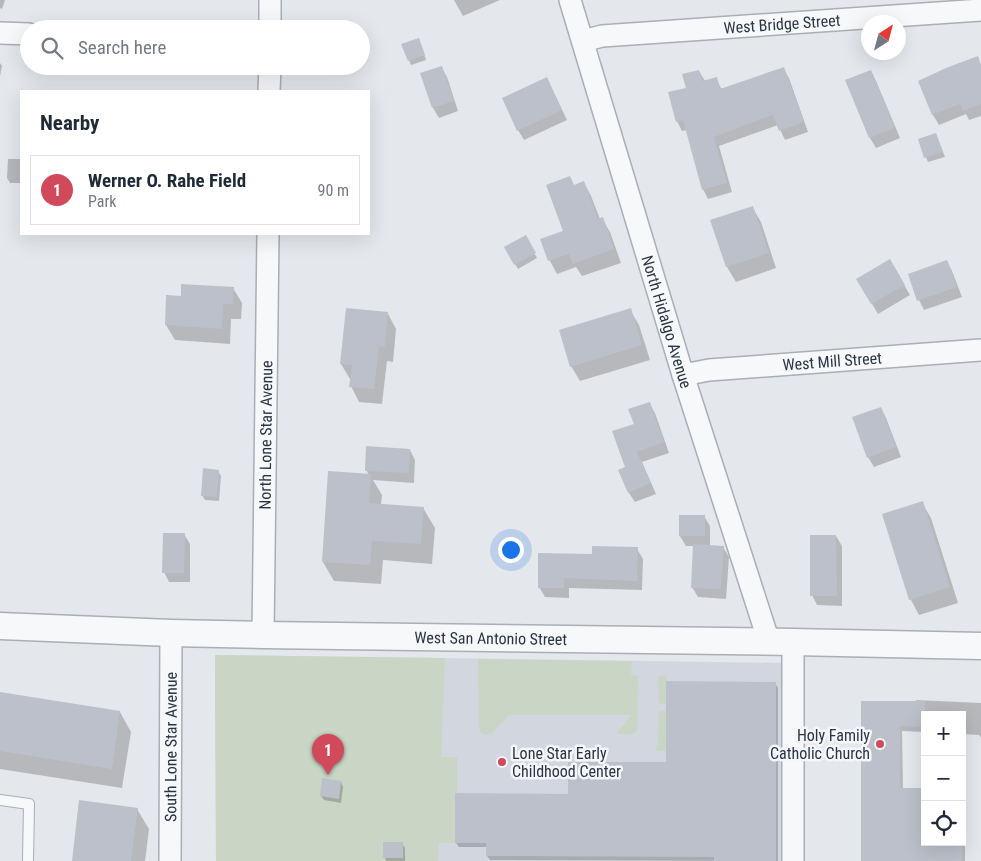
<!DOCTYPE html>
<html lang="en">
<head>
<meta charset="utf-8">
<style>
  :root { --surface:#fff; --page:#f6f6f7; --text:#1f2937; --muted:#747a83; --line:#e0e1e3; --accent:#d1495b }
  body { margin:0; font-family:"Roboto Condensed",sans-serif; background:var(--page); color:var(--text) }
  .controls { position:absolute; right:15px; bottom:15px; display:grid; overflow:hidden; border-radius:0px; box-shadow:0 5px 20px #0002 }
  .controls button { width:45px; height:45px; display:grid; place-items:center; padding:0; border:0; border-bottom:1px solid var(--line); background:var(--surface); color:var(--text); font:25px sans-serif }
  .compass { position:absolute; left:861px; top:15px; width:45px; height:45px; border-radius:50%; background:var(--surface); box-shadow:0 5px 20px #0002; rotate:36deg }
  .you { position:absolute; left:510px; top:549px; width:18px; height:18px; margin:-12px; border:4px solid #fff; border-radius:50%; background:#1a73e8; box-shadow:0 0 0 8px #1a73e833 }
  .badge { display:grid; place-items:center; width:32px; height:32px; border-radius:50%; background:var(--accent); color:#fff; font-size:16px; font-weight:700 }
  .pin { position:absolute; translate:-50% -41px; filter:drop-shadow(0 1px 2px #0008) }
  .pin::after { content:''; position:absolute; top:26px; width:18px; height:15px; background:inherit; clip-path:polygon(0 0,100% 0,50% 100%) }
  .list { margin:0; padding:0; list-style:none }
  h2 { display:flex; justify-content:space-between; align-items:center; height:65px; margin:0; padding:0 20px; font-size:21px }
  h2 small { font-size:16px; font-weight:400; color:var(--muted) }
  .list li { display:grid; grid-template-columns:32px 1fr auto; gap:15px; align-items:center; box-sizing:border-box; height:70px; margin:0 10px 10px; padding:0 10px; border:1px solid var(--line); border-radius:0px }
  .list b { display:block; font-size:19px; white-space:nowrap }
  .list p { margin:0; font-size:16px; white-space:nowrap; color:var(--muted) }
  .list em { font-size:16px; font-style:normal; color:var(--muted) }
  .icon { flex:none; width:28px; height:28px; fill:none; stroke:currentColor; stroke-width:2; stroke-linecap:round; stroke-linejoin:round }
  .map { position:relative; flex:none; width:981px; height:861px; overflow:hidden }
  .search { position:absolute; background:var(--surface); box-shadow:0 5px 20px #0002; left:20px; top:20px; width:350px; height:55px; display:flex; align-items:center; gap:12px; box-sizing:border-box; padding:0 18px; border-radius:28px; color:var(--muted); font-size:19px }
  .panel { position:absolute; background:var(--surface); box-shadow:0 5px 20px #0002; left:20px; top:90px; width:350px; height:145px; border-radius:0px }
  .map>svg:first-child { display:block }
  .built { fill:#d2d6de }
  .green { fill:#c9d6c5 }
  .shadow { fill:#0003 }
  .building { fill:#bbc0ca }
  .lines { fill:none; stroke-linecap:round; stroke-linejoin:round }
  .service-casing { stroke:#a9aeb7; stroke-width:12 }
  .minor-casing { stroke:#a9aeb7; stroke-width:24 }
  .tertiary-casing { stroke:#a9aeb7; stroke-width:29 }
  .service { stroke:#f7f8fa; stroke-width:10 }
  .minor { stroke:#f7f8fa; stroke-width:21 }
  .tertiary { stroke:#f7f8fa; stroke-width:26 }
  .poi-dot { fill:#d1495b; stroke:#f4f6f9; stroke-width:2 }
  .labels { text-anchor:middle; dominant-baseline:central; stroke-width:5; stroke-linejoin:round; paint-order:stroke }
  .street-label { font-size:16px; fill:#2b3445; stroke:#f4f6f9 }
  .poi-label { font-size:16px; fill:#2b3445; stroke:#f4f6f9; text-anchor:end }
</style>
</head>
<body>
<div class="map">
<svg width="981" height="861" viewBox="0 0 981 861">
  <rect width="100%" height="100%" fill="#e4e7ec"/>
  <!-- built -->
  <polygon class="built" points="215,655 789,663 787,861 216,861"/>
  <!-- green -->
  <g class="green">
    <polygon points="215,655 445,658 441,757 457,757 457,793 455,843 439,843 438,861 216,861"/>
    <polygon points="478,659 632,661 631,675 638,676 637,731 632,734 618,734 617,732 632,715 509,715 491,734 484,735 480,731 479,728"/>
    <polygon points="658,676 666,676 666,704 659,703"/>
    <polygon points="659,711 667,711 666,751 655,751 658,742"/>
  </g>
  <!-- shadow -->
  <g class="shadow">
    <polygon points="0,0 5,0 2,9 0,8"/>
    <polygon points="454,0 500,0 463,16"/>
    <polygon points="421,44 426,60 411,65 409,60"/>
    <polygon points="977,58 981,65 981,116 969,120 966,114 939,125 933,115 919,82"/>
    <polygon points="0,63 2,66 0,76"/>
    <polygon points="441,67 447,77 458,111 439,118 433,108"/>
    <polygon points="783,69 789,78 808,132 785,140 778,125 719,146 732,192 708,199 703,189 687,130 682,131 677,121 687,89 699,71 705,81 716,78 722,90"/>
    <polygon points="871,71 876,81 900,138 876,148 870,138 847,81"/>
    <polygon points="552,89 567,120 524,140 518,130"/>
    <polygon points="936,134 945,157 928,162 919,140"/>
    <polygon points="8,159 21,159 21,183 10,183 7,178"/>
    <polygon points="584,183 591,196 600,219 602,219 610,232 621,263 582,276 576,267 557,274 550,261 542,240 565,232 575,186"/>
    <polygon points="752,207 761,222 776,268 736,282 727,267 712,220"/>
    <polygon points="525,237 537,258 518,269 506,248"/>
    <polygon points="890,261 910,295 878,314 858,280"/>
    <polygon points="947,261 952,271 962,297 924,310 919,300"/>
    <polygon points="233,288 242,303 241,319 231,319 230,344 175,340 166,325 168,296 182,297"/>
    <polygon points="630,310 639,325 650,360 580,381 571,366"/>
    <polygon points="388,314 396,329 393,362 387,361 382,404 359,402 351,386 351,379 350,379 341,364"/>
    <polygon points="649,403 655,413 669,453 642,462 656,494 635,502 629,493 626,468 635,424"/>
    <polygon points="881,408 886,418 901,457 874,467 868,457"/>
    <polygon points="410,450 415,460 414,483 373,480 382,495 381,505 423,508 435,528 432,564 383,560 381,584 334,581 323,562 369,475 366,470"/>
    <polygon points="218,471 221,476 219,501 205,500 202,495"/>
    <polygon points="922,503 931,518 958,603 919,615 911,600 883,515"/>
    <polygon points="704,516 710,526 710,546 723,547 729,557 726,599 698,597 692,587 694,546 686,546 680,536"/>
    <polygon points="184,534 190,544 190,582 169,582 164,572"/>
    <polygon points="836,536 842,546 842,606 817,605 812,595"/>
    <polygon points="637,549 643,559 642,590 569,588 569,598 545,597 539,587 593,555"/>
    <polygon points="775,683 778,688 778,861 490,860 487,856 487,847 459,847 456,843 570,795 668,764"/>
    <polygon points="0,694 120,712 131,732 122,788 0,769"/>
    <polygon points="916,700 981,703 981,738 979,735 962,734 962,715 925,715 925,732 902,731 903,789 925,842 962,842 962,791 965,795 965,861 863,861 862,702 916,702"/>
    <polygon points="341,782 343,787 341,803 324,800 321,796"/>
    <polygon points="137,809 149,829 145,861 73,861"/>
    <polygon points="385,843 402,844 405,848 405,861 386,861 385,858"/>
  </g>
  <!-- building -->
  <g class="building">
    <polygon points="419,38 425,55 408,61 401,44"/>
    <polygon points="978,56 981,65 981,104 963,111 960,104 932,115 918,81 946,68"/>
    <polygon points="442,66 454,101 432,108 420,73"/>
    <polygon points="784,67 804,122 779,131 773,115 714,137 727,183 702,190 683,120 676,122 668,92 686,88 682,74 699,70 702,81 717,77 720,89"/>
    <polygon points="871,70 895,128 869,138 845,80"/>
    <polygon points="547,77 562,110 517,131 502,98"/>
    <polygon points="936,133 943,152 924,158 918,139"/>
    <polygon points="570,176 574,185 584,181 598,219 603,217 614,249 573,264 569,254 548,261 540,239 563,231 546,185"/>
    <polygon points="753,206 769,253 726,267 710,220"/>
    <polygon points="526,235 536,253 514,265 504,247"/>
    <polygon points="890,259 905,285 871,304 856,279"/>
    <polygon points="947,260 957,287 917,301 908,274"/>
    <polygon points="181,284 234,287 233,304 223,304 222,329 165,325 166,295 181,296"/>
    <polygon points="346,308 388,312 385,347 379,346 374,389 349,387 352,365 340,364"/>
    <polygon points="631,308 642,345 570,367 559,330"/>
    <polygon points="650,402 664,442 637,452 651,483 628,493 618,470 625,467 612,431 634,424 628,409"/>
    <polygon points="881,407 896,447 867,458 852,417"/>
    <polygon points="366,446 410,449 409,473 365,471"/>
    <polygon points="203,468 219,470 217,497 201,496"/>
    <polygon points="328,471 371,474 369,503 424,507 421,544 372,541 370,565 322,562"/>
    <polygon points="923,501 950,587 909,600 882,514"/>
    <rect x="679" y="515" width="26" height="21"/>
    <polygon points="163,533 185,533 184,573 162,573"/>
    <polygon points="810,535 836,535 837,596 810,596"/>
    <polygon points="693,544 724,546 721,589 691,588"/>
    <polygon points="592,546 638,547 637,581 564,578 564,588 538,588 538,553 592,554"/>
    <polygon points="666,681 776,682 776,861 714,861 714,857 486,856 486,843 455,843 455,793 568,794 568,762 666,762"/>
    <polygon points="0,692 120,711 112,769 0,751"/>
    <polygon points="861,701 925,701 925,727 900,726 900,788 925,788 925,842 962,842 962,861 861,861"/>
    <polygon points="322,778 341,781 339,799 320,796"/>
    <polygon points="79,800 138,808 131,861 72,861"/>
    <rect x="383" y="842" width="20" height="16"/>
  </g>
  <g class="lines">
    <defs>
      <polyline id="service" points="0,800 29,804 28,861"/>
      <g id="minor">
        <path id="s1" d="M570,0L683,375L769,642"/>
        <polyline points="270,29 270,0"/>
        <polyline points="0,33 29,34"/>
        <path id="s2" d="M583,41L602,36L981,10"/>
        <polyline points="269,91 270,66"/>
        <path id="s3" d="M683,375L709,370L981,350"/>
        <path id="s4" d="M263,635L268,234"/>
        <path id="s5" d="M170,861L171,633"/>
        <polyline points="793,861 793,642"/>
      </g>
      <g id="tertiary">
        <path id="s6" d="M0,626L171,633L263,635L793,642L981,646"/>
      </g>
    </defs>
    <!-- service casing -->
    <use href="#service" class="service-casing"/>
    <!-- minor casing -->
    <use href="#minor" class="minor-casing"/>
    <!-- tertiary casing -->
    <use href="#tertiary" class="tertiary-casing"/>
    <!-- service -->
    <use href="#service" class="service"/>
    <!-- minor -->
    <use href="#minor" class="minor"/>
    <!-- tertiary -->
    <use href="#tertiary" class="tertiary"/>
  </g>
  <!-- markers -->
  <g class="poi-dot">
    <circle cx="880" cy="744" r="5"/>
    <circle cx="502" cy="762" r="5"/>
  </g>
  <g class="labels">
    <!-- street labels -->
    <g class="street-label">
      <text stroke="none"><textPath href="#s2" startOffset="200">West Bridge Street</textPath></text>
      <text stroke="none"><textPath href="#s1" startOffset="336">North Hidalgo Avenue</textPath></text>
      <text stroke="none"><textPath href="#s3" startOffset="150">West Mill Street</textPath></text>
      <text stroke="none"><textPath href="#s4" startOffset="200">North Lone Star Avenue</textPath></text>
      <text stroke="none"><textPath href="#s6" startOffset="491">West San Antonio Street</textPath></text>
      <text stroke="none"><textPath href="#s5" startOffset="114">South Lone Star Avenue</textPath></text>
    </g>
    <!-- poi labels -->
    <g class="poi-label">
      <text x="870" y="735">Holy Family<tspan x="870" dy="18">Catholic Church</tspan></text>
      <text x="512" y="753" text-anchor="start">Lone Star Early<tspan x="512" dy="18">Childhood Center</tspan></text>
    </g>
  </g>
</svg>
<div class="controls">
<button>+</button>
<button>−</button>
<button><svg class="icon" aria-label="locate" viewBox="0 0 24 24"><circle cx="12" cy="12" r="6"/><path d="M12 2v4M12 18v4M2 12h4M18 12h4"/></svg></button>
</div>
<svg class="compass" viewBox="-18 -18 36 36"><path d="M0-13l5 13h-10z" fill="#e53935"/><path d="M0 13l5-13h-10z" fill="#747a83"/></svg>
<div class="you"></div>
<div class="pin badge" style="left:328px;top:775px">1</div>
<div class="search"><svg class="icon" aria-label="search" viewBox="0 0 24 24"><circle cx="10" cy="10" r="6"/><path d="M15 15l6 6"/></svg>Search here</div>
<section class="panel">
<h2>Nearby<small></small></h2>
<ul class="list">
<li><span class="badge">1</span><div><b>Werner O. Rahe Field</b><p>Park</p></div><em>90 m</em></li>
</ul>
</section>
</div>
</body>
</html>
